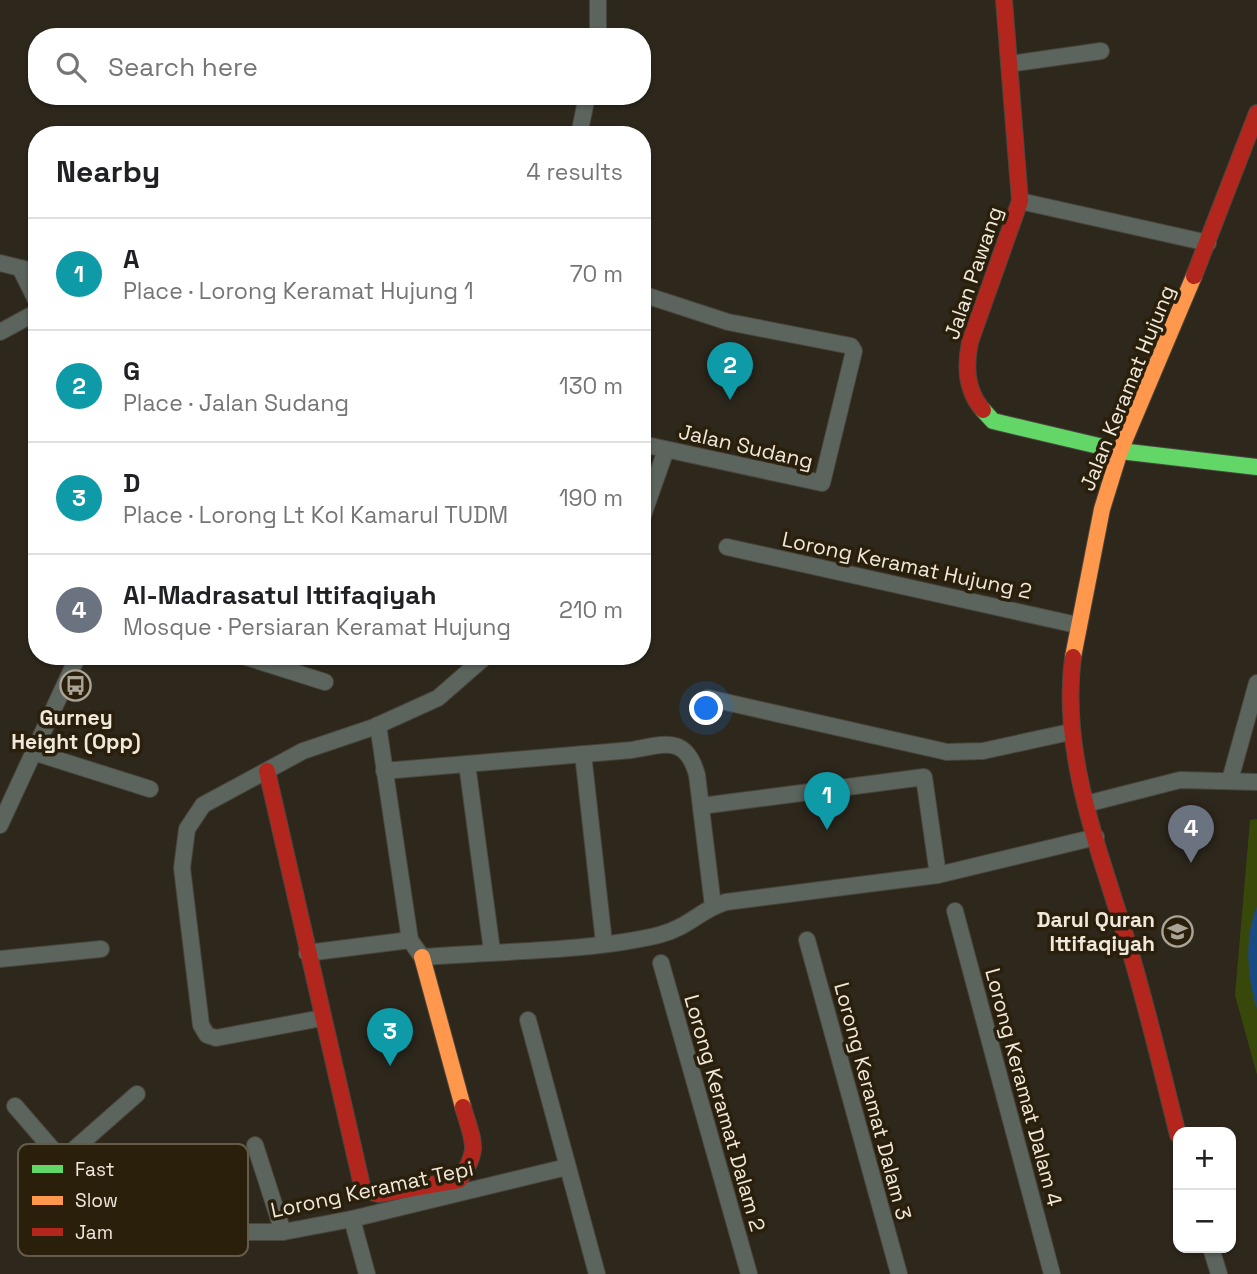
<!DOCTYPE html>
<html lang="en">
<head>
<meta charset="utf-8">
<style>
  :root { --surface:#fff; --page:#f2f2f2; --text:#202124; --muted:#757577; --line:#e0e0e0; --accent:#0b8043 }
  body { margin:0; font-family:"Space Grotesk",sans-serif; background:var(--page); color:var(--text) }
  .controls { position:absolute; right:21px; bottom:21px; display:grid; overflow:hidden; border-radius:14px; box-shadow:0 2px 5px #0004 }
  .controls button { width:63px; height:63px; display:grid; place-items:center; padding:0; border:0; border-bottom:2px solid var(--line); background:var(--surface); color:var(--text); font:35px sans-serif }
  .you { position:absolute; left:707px; top:709px; width:24px; height:24px; margin:-18px; border:5px solid #fff; border-radius:50%; background:#1a73e8; box-shadow:0 0 0 10px #1a73e833 }
  .badge { display:grid; place-items:center; width:46px; height:46px; border-radius:50%; background:var(--accent); color:#fff; font-size:23px; font-weight:700 }
  .pin { position:absolute; translate:-50% -58px; filter:drop-shadow(0 2px 4px #0008) }
  .pin::after { content:''; position:absolute; top:37px; width:24px; height:21px; background:inherit; clip-path:polygon(0 0,100% 0,50% 100%) }
  .list { margin:0; padding:0; list-style:none }
  h2 { display:flex; justify-content:space-between; align-items:center; height:91px; margin:0; padding:0 28px; font-size:30px }
  h2 small { font-size:23px; font-weight:400; color:var(--muted) }
  .list li { display:grid; grid-template-columns:46px 1fr auto; gap:21px; align-items:center; box-sizing:border-box; height:112px; padding:0 28px; border-top:2px solid var(--line) }
  .list b { display:block; font-size:26px; white-space:nowrap }
  .list p { margin:0; font-size:23px; white-space:nowrap; color:var(--muted) }
  .list em { font-size:23px; font-style:normal; color:var(--muted) }
  .icon { flex:none; width:38px; height:38px; fill:none; stroke:currentColor; stroke-width:2; stroke-linecap:round; stroke-linejoin:round }
  .map { position:relative; flex:none; width:1257px; height:1274px; overflow:hidden }
  .search { position:absolute; background:var(--surface); box-shadow:0 2px 5px #0004; left:28px; top:28px; width:623px; height:77px; display:flex; align-items:center; gap:18px; box-sizing:border-box; padding:0 24px; border-radius:28px; color:var(--muted); font-size:26px }
  .panel { position:absolute; background:var(--surface); box-shadow:0 2px 5px #0004; left:28px; top:126px; width:623px; height:539px; border-radius:28px }
  .map>svg:first-child { display:block }
  .green { fill:#38480b }
  .water { fill:#1a4a83 }
  .lines { fill:none; stroke-linecap:round; stroke-linejoin:round }
  .street-casing { stroke:#4a453c; stroke-width:18 }
  .fast-casing { stroke:#4a453c; stroke-width:18 }
  .slow-casing { stroke:#4a453c; stroke-width:18 }
  .jam-casing { stroke:#4a453c; stroke-width:18 }
  .street { stroke:#5b655d; stroke-width:16 }
  .fast { stroke:#63d668; stroke-width:16 }
  .slow { stroke:#ff974d; stroke-width:16 }
  .jam { stroke:#b3261e; stroke-width:16 }
  .labels { text-anchor:middle; dominant-baseline:central; stroke-width:7; stroke-linejoin:round; paint-order:stroke }
  .street-label { font-size:21px; fill:#efe8db; stroke:#2a1f0b }
  .poi-label { font-size:21px; font-weight:bold; fill:#efe8db; stroke:#2a1f0b }
  .key { fill:#2a1f0b; stroke:#655b49; stroke-width:2 }
  .key-label { font-size:19px; fill:#efe8db }
</style>
</head>
<body>
<div class="map">
<svg width="1257" height="1274" viewBox="0 0 1257 1274">
  <rect width="100%" height="100%" fill="#2d271c"/>
  <!-- green -->
  <polygon class="green" points="1257,819 1257,1075 1235,995 1250,820"/>
  <!-- water -->
  <path class="water" d="M1257,906V1009C1247,978 1244,937 1257,906Z"/>
  <g class="lines">
    <defs>
      <g id="street">
        <polyline points="598,0 598,37"/>
        <polyline points="1009,64 1101,51"/>
        <polyline points="579,135 587,96"/>
        <polyline points="1020,201 1208,243"/>
        <polyline points="0,263 37,272"/>
        <polyline points="20,268 37,302"/>
        <polyline points="642,294 728,322 851,346 854,351 822,483 642,444"/>
        <polyline points="0,332 37,312"/>
        <polyline points="642,518 666,450"/>
        <polyline points="727,547 1077,625"/>
        <polyline points="243,656 325,682"/>
        <polyline points="708,698 947,752 983,751 1070,732"/>
        <polyline points="378,725 410,940"/>
        <polyline points="33,752 150,789"/>
        <polyline points="583,754 604,943"/>
        <polyline points="467,764 492,951"/>
        <path d="M384,771L632,750C665,744 686,735 697,775L713,906"/>
        <polyline points="1230,780 1257,683"/>
        <polyline points="1086,804 1180,780 1257,782"/>
        <polyline points="701,806 924,777 938,875 1096,837"/>
        <polyline points="0,825 78,656"/>
        <polyline points="955,911 1052,1274"/>
        <polyline points="807,940 899,1274"/>
        <path d="M307,953L410,940L422,957C496,951 588,952 659,935C690,927 701,909 726,902L938,875"/>
        <polyline points="0,959 101,949"/>
        <polyline points="661,963 749,1274"/>
        <polyline points="322,1018 216,1038 207,1035 201,1025 182,868 187,829 203,805 303,751 374,727 438,698 486,656"/>
        <polyline points="528,1020 597,1274"/>
        <polyline points="15,1106 60,1158 102,1190 169,1217 232,1232 283,1232 352,1219 567,1167"/>
        <polyline points="255,1145 283,1232"/>
        <polyline points="62,1160 137,1094"/>
        <polyline points="352,1219 367,1274"/>
        <polyline points="1211,1248 1219,1274"/>
      </g>
      <polyline id="fast" points="983,410 993,421 1120,451 1257,467"/>
      <g id="slow">
        <polyline points="1073,657 1102,509 1120,451 1194,276"/>
        <polyline points="422,957 463,1107"/>
      </g>
      <g id="jam">
        <polyline points="1194,276 1257,113"/>
        <path d="M983,410C966,391 965,366 970,342L1020,201L1004,0"/>
        <path d="M1073,657C1060,755 1100,851 1128,944C1147,1007 1162,1071 1178,1135"/>
        <path d="M267,771L363,1190L379,1194L459,1180C481,1149 473,1142 463,1107"/>
      </g>
    </defs>
    <!-- street casing -->
    <use href="#street" class="street-casing"/>
    <!-- fast casing -->
    <use href="#fast" class="fast-casing"/>
    <!-- slow casing -->
    <use href="#slow" class="slow-casing"/>
    <!-- jam casing -->
    <use href="#jam" class="jam-casing"/>
    <!-- street -->
    <use href="#street" class="street"/>
    <!-- fast -->
    <use href="#fast" class="fast"/>
    <!-- slow -->
    <use href="#slow" class="slow"/>
    <!-- jam -->
    <use href="#jam" class="jam"/>
  </g>
  <!-- icons -->
  <defs>
    <symbol id="bus-ring" viewBox="-11 -11 22 22"><circle r="9.5" fill="#2a1f0b" stroke="#aba498" stroke-width="1.5"/><path d="M-5-6H5V4H4V6H2V4H-2V6H-4V4H-5ZM-3.5-4V0h7V-4ZM-3.5 1.2v1.5H-2V1.2ZM2 1.2v1.5H3.5V1.2Z" fill="#aba498"/></symbol>
    <symbol id="school-ring" viewBox="-11 -11 22 22"><circle r="9.5" fill="#2a1f0b" stroke="#aba498" stroke-width="1.5"/><path d="M0-5L7-2L0 1L-7-2ZM-4 1L0 2.5L4 1V4Q0 6-4 4Z" fill="#aba498"/></symbol>
  </defs>
  <g fill-rule="evenodd">
    <use href="#bus-ring" x="58" y="668" width="35" height="35"/>
    <use href="#school-ring" x="1160" y="914" width="35" height="35"/>
  </g>
  <g class="labels">
    <!-- street labels -->
    <g class="street-label">
      <text transform="translate(973 273) rotate(-71)">Jalan Pawang</text>
      <text transform="translate(1127 388) rotate(-68)">Jalan Keramat Hujung</text>
      <text transform="translate(746 446) rotate(13)">Jalan Sudang</text>
      <text transform="translate(907 565) rotate(12)">Lorong Keramat Hujung 2</text>
      <text transform="translate(1024 1087) rotate(75)">Lorong Keramat Dalam 4</text>
      <text transform="translate(873 1101) rotate(75)">Lorong Keramat Dalam 3</text>
      <text transform="translate(725 1113) rotate(74)">Lorong Keramat Dalam 2</text>
      <text transform="translate(372 1189) rotate(-12)">Lorong Keramat Tepi</text>
    </g>
    <!-- poi labels -->
    <g class="poi-label">
      <text x="76" y="717">Gurney<tspan x="76" dy="24">Height (Opp)</tspan></text>
      <text x="1155" y="919" text-anchor="end">Darul Quran<tspan x="1155" dy="24">Ittifaqiyah</tspan></text>
    </g>
  </g>
  <!-- legend -->
  <rect x="18" y="1144" width="230" height="112" rx="10" class="key"/>
  <rect x="32" y="1165" width="31" height="8" fill="#63d668"/>
  <rect x="32" y="1196" width="31" height="9" fill="#ff974d"/>
  <rect x="32" y="1228" width="31" height="8" fill="#b3261e"/>
  <g class="key-label">
    <text x="75" y="1176">Fast</text>
    <text x="75" y="1207">Slow</text>
    <text x="75" y="1239">Jam</text>
  </g>
</svg>
<div class="controls">
<button>+</button>
<button>−</button>
</div>
<div class="you"></div>
<div class="pin badge" style="left:827px;top:830px;background:#0f9aa8">1</div>
<div class="pin badge" style="left:730px;top:400px;background:#0f9aa8">2</div>
<div class="pin badge" style="left:390px;top:1066px;background:#0f9aa8">3</div>
<div class="pin badge" style="left:1191px;top:863px;background:#6b7280">4</div>
<div class="search"><svg class="icon" aria-label="search" viewBox="0 0 24 24"><circle cx="10" cy="10" r="6"/><path d="M15 15l6 6"/></svg>Search here</div>
<section class="panel">
<h2>Nearby<small>4 results</small></h2>
<ul class="list">
<li><span class="badge" style="background:#0f9aa8">1</span><div><b>A</b><p>Place · Lorong Keramat Hujung 1</p></div><em>70 m</em></li>
<li><span class="badge" style="background:#0f9aa8">2</span><div><b>G</b><p>Place · Jalan Sudang</p></div><em>130 m</em></li>
<li><span class="badge" style="background:#0f9aa8">3</span><div><b>D</b><p>Place · Lorong Lt Kol Kamarul TUDM</p></div><em>190 m</em></li>
<li><span class="badge" style="background:#6b7280">4</span><div><b>Al-Madrasatul Ittifaqiyah</b><p>Mosque · Persiaran Keramat Hujung</p></div><em>210 m</em></li>
</ul>
</section>
</div>
</body>
</html>
